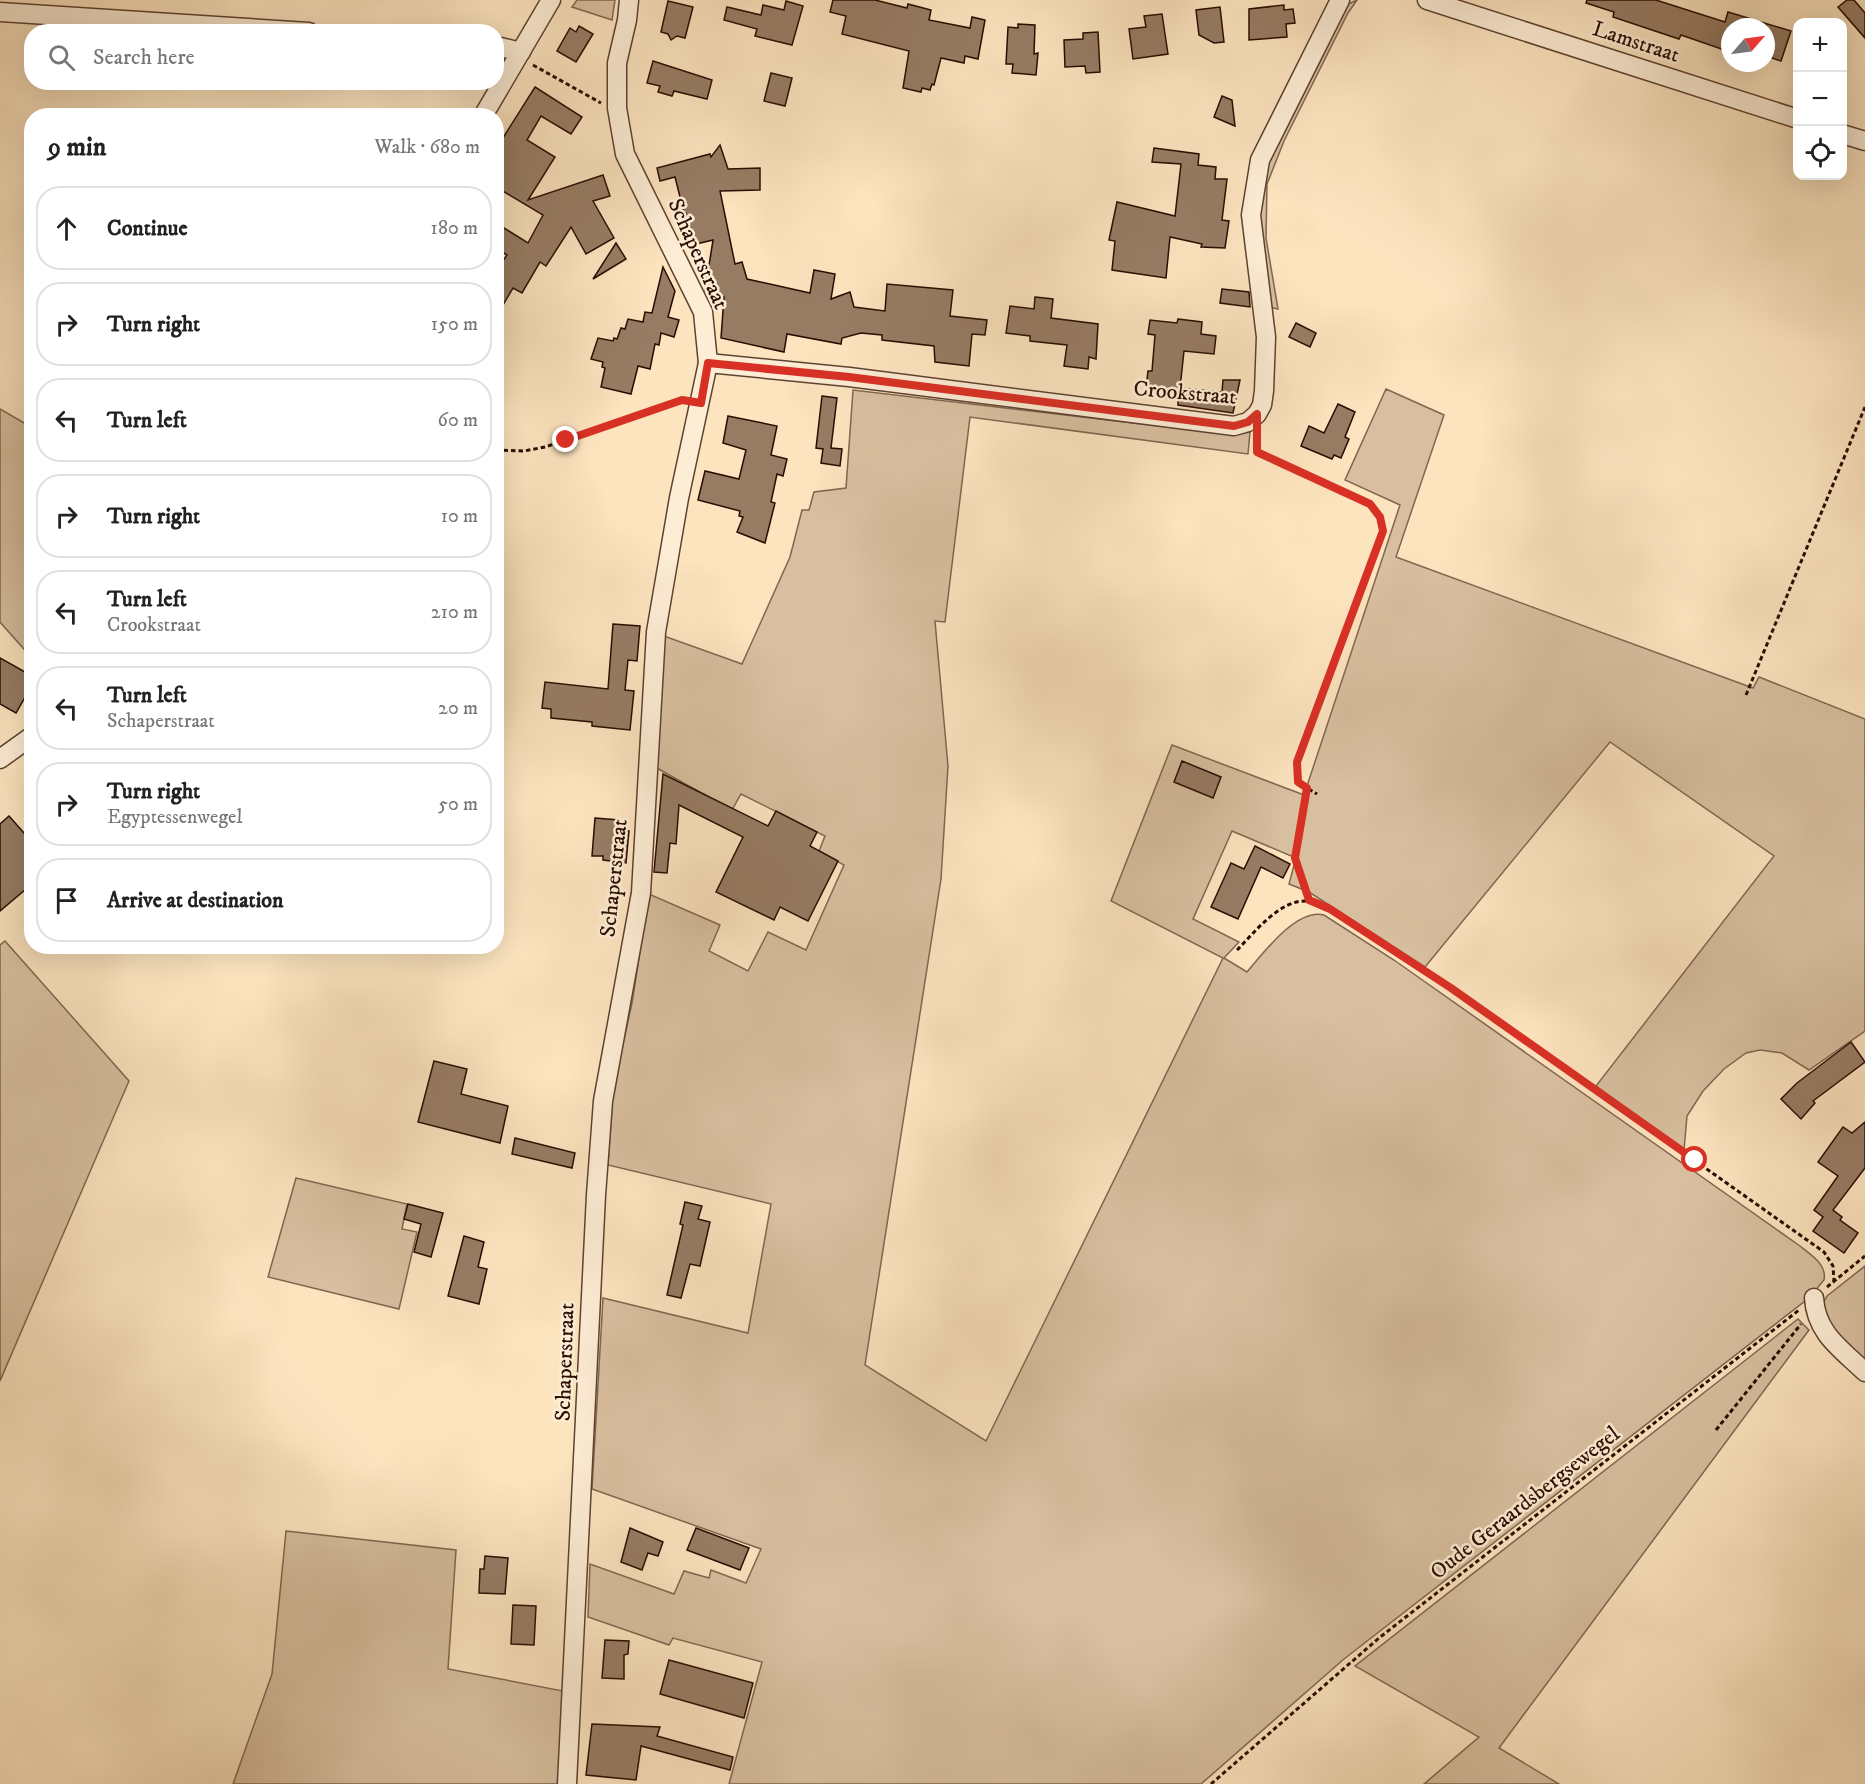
<!DOCTYPE html>
<html lang="en">
<head>
<meta charset="utf-8">
<style>
  :root { --surface:#fff; --page:#f6f6f6; --text:#222; --muted:#767676; --line:#e0e0e0 }
  body { margin:0; font-family:"IM FELL DW Pica",serif; background:var(--page); color:var(--text) }
  .controls { position:absolute; right:18px; top:18px; display:grid; overflow:hidden; border-radius:12px; box-shadow:0 6px 24px #0002 }
  .controls button { width:54px; height:54px; display:grid; place-items:center; padding:0; border:0; border-bottom:2px solid var(--line); background:var(--surface); color:var(--text); font:30px sans-serif }
  .compass { position:absolute; left:1721px; top:18px; width:54px; height:54px; border-radius:50%; background:var(--surface); box-shadow:0 6px 24px #0002; rotate:62deg }
  .stop { position:absolute; width:18px; height:18px; margin:-14px; border:4px solid #d93025; border-radius:50%; background:#fff }
  .stop.end { background:#d93025; border-color:#fff; box-shadow:0 2px 6px #0008 }
  .list { margin:0; padding:0; list-style:none }
  h2 { display:flex; justify-content:space-between; align-items:center; height:78px; margin:0; padding:0 24px; font-size:26px }
  h2 small { font-size:20px; font-weight:400; color:var(--muted) }
  .list li { display:grid; grid-template-columns:39px 1fr auto; gap:18px; align-items:center; box-sizing:border-box; height:84px; margin:0 12px 12px; padding:0 12px; border:2px solid var(--line); border-radius:24px }
  .list b { display:block; font-size:22px; white-space:nowrap }
  .list p { margin:0; font-size:20px; white-space:nowrap; color:var(--muted) }
  .list em { font-size:20px; font-style:normal; color:var(--muted) }
  .icon { flex:none; width:33px; height:33px; fill:none; stroke:currentColor; stroke-width:2; stroke-linecap:round; stroke-linejoin:round }
  .map { position:relative; flex:none; width:1865px; height:1784px; overflow:hidden }
  .search { position:absolute; background:var(--surface); box-shadow:0 6px 24px #0002; left:24px; top:24px; width:480px; height:66px; display:flex; align-items:center; gap:15px; box-sizing:border-box; padding:0 21px; border-radius:24px; color:var(--muted); font-size:22px }
  .panel { position:absolute; background:var(--surface); box-shadow:0 6px 24px #0002; left:24px; top:108px; width:480px; height:846px; border-radius:24px }
  .map>svg:first-child { display:block }
  .green { fill:#d8bf9f; stroke:#816650; stroke-width:1.5 }
  .building { fill:#977c64; stroke:#2a0c01; stroke-width:1.5 }
  .lines { fill:none; stroke-linecap:round; stroke-linejoin:round }
  .minor-casing { stroke:#5e4230; stroke-width:21 }
  .path { stroke:#2a0c01; stroke-width:3; stroke-dasharray:4.5 3; stroke-linecap:butt }
  .minor { stroke:#fdedd5; stroke-width:18 }
  .route { stroke:#d93025; stroke-width:8 }
  .labels { text-anchor:middle; dominant-baseline:central; stroke-width:5; stroke-linejoin:round; paint-order:stroke }
  .street-label { font-size:22px; fill:#2a0c01; stroke:#fdedd5 }
</style>
</head>
<body>
<div class="map">
<svg width="1865" height="1784" viewBox="0 0 1865 1784">
  <rect width="100%" height="100%" fill="#fce4bf"/>
  <filter id="stains"><feTurbulence type="fractalNoise" baseFrequency=".00333" numOctaves="4"/><feColorMatrix values="0 0 0 0 .2 0 0 0 0 .09 0 0 0 0 .02 0 0 0 .5 -.17"/></filter>
  <radialGradient id="worn" r=".72"><stop offset=".6" stop-color="#630" stop-opacity="0"/><stop offset="1" stop-color="#630" stop-opacity=".3"/></radialGradient>
  <!-- green -->
  <g class="green">
    <polygon points="577,0 615,0 612,20 572,7"/>
    <polygon points="1357,0 1348,13 1284,141 1267,184 1266,238 1278,309 1269,307 1257,220 1267,156 1346,5"/>
    <path d="M1386,389L1444,415L1396,557L1753,688L1759,677L1865,719V1031L1809,1070L1782,1053L1760,1050L1746,1053L1724,1069L1703,1091L1687,1116L1684,1150L1596,1086L1774,856L1610,742L1425,967L1309,892L1289,884L1296,858L1232,831L1193,919L1239,942L1224,958L1247,972C1264,952 1297,908 1324,915L1394,960L1800,1246C1811,1255 1827,1264 1824,1280L1809,1298L1344,1659L1201,1784H729L762,1662L673,1638L669,1645L588,1617L590,1564L674,1594L684,1571L709,1578L711,1570L746,1583L761,1549L592,1489L603,1298L748,1333L771,1204L608,1165L613,1090L632,1003L649,894L720,925L709,951L748,971L768,932L806,950L844,865L819,851L825,836L741,794L732,810L655,767L664,636L742,664L790,557L802,510H809L814,492L846,488L853,390L1235,435L1250,432L1248,454L970,417L945,622L935,621L948,766L941,879L865,1365L986,1441L1223,958L1111,901L1172,745L1304,795L1400,505L1345,480Z"/>
    <polygon points="0,409 31,427 31,657 0,622"/>
    <polygon points="5,941 129,1081 0,1381 0,945"/>
    <polygon points="296,1178 407,1204 402,1229 417,1232 399,1309 268,1277"/>
    <polygon points="1865,1266 1865,1368 1828,1329 1822,1305 1827,1296"/>
    <polygon points="1798,1319 1809,1330 1499,1748 1559,1784 1424,1784 1479,1737 1355,1666"/>
    <polygon points="286,1531 456,1550 448,1669 563,1691 558,1784 233,1784 272,1674"/>
  </g>
  <!-- building -->
  <g class="building">
    <polygon points="833,0 875,0 907,8 908,4 931,10 929,20 970,28 972,17 985,20 978,59 965,56 964,63 941,58 934,85 932,84 930,90 922,88 921,92 903,88 909,51 842,34 846,16 830,12"/>
    <polygon points="1587,0 1656,0 1725,22 1728,12 1791,31 1781,61 1766,56 1766,24 1766,27 1730,27 1730,52 1681,35 1679,39 1613,17 1614,12 1586,3"/>
    <polygon points="1847,0 1854,0 1865,13 1865,38 1838,7"/>
    <polygon points="668,1 693,7 685,38 677,36 671,40 668,34 661,32"/>
    <polygon points="786,1 803,6 792,45 755,36 757,29 724,20 727,7 761,15 763,5 784,10"/>
    <polygon points="1284,5 1284,10 1293,9 1295,23 1286,24 1287,37 1249,40 1249,9"/>
    <polygon points="1220,7 1224,42 1214,43 1199,35 1196,10"/>
    <polygon points="1162,14 1168,54 1133,59 1129,29 1146,27 1144,16"/>
    <polygon points="1018,24 1035,25 1034,54 1038,53 1036,75 1012,73 1013,64 1006,64 1008,27 1018,28"/>
    <polygon points="579,26 593,34 576,62 557,51 570,28 576,32"/>
    <polygon points="1098,32 1100,72 1086,73 1085,66 1065,67 1064,40 1083,39 1083,33"/>
    <polygon points="653,61 712,80 707,99 674,91 672,96 658,92 660,86 647,83"/>
    <polygon points="771,73 792,78 785,106 764,101"/>
    <polygon points="535,87 582,117 571,134 541,116 527,140 555,157 528,200 603,175 610,196 593,201 614,238 586,254 571,227 546,266 540,262 522,293 513,288 496,317 496,271 507,255 496,248 496,223 528,243 543,215 496,187 496,149"/>
    <polygon points="1222,96 1232,100 1235,126 1214,117"/>
    <polygon points="720,145 728,169 760,168 760,190 720,191 735,264 742,262 747,279 810,293 814,270 835,274 831,299 850,292 854,307 885,311 887,284 953,290 950,316 987,320 985,335 972,334 969,366 935,362 934,346 882,340 882,335 861,333 842,338 841,344 787,334 784,352 721,338 724,297 705,291 713,240 696,244 686,213 684,213 675,177 660,181 657,168 710,154 711,157"/>
    <polygon points="1154,148 1199,154 1198,165 1216,167 1215,179 1227,179 1222,220 1229,221 1225,248 1201,247 1202,244 1170,237 1166,278 1112,270 1115,241 1109,240 1117,202 1175,216 1181,164 1152,162"/>
    <polygon points="616,243 626,259 593,279"/>
    <polygon points="663,267 675,291 668,317 679,320 674,337 661,333 659,345 655,344 650,369 638,366 631,394 601,387 605,368 602,367 603,362 591,359 598,338 613,341 614,338 617,339 621,328 625,329 628,319 643,322 645,312 652,313"/>
    <polygon points="1222,289 1249,292 1250,307 1220,303"/>
    <polygon points="1035,297 1053,299 1051,318 1098,324 1096,359 1089,357 1088,369 1064,366 1067,345 1030,341 1030,336 1006,333 1010,306 1034,309"/>
    <polygon points="1178,319 1202,322 1201,334 1216,336 1214,354 1184,351 1180,388 1222,392 1223,380 1240,380 1233,413 1178,405 1178,399 1145,395 1148,371 1152,371 1155,335 1148,334 1150,320 1177,323"/>
    <polygon points="1296,323 1316,333 1310,347 1289,337"/>
    <polygon points="822,396 837,398 831,448 842,449 840,466 821,463 823,449 816,448"/>
    <polygon points="1338,404 1355,412 1345,437 1349,439 1341,458 1334,455 1332,459 1301,446 1309,426 1324,433"/>
    <polygon points="728,416 777,426 771,455 787,459 783,476 777,474 771,502 775,503 765,543 737,532 743,517 739,516 740,511 698,500 705,471 739,479 746,450 723,443"/>
    <polygon points="613,624 640,626 637,661 628,660 625,690 634,691 630,730 592,726 592,722 551,718 551,709 542,708 545,682 608,689"/>
    <polygon points="0,658 32,676 32,685 16,713 0,704"/>
    <polygon points="1182,761 1221,777 1213,798 1174,782"/>
    <polygon points="663,774 768,826 776,811 817,832 810,846 838,861 808,921 780,907 774,920 716,892 743,837 679,805 676,844 670,843 667,873 654,872"/>
    <polygon points="9,816 32,842 32,884 0,911 0,824"/>
    <polygon points="595,818 619,820 618,830 629,831 626,863 603,860 603,856 592,856"/>
    <polygon points="1255,846 1290,864 1283,878 1261,867 1238,919 1211,907 1231,863 1244,869"/>
    <polygon points="1851,1042 1865,1062 1813,1101 1815,1103 1801,1119 1781,1099 1797,1083"/>
    <polygon points="434,1061 467,1069 461,1094 508,1106 500,1143 418,1122"/>
    <polygon points="1865,1122 1865,1168 1833,1210 1842,1217 1840,1220 1858,1233 1844,1253 1813,1231 1823,1217 1814,1210 1838,1176 1818,1162 1843,1127 1852,1133"/>
    <polygon points="515,1138 575,1153 572,1168 512,1154"/>
    <polygon points="685,1202 702,1206 698,1219 710,1222 700,1266 690,1264 681,1298 667,1295 683,1225 680,1224"/>
    <polygon points="408,1204 443,1213 431,1257 414,1252 421,1224 404,1219"/>
    <polygon points="464,1236 484,1242 478,1267 487,1269 479,1304 448,1296"/>
    <polygon points="630,1528 663,1542 658,1556 648,1553 642,1570 621,1562"/>
    <polygon points="696,1528 749,1548 740,1570 687,1550"/>
    <polygon points="485,1556 508,1558 505,1594 479,1593 480,1569 484,1569"/>
    <polygon points="513,1605 536,1606 534,1645 511,1644"/>
    <polygon points="605,1640 629,1641 628,1654 624,1655 624,1679 602,1678"/>
    <polygon points="669,1660 753,1683 744,1718 660,1694"/>
    <polygon points="592,1724 660,1727 657,1736 733,1757 730,1770 641,1746 636,1780 586,1775"/>
  </g>
  <g class="lines">
    <defs>
      <g id="minor">
        <polyline points="1427,0 1798,119"/>
        <polyline points="0,12 309,32"/>
        <polyline points="496,46 521,52"/>
        <polyline points="483,116 551,0"/>
        <polyline points="1842,134 1865,141"/>
        <polyline points="708,363 849,377 1234,426 1248,422 1257,414 1262,405 1264,391 1266,337 1251,215 1260,160 1340,0"/>
        <polyline points="0,759 32,736"/>
        <path d="M1814,1298C1816,1333 1841,1349 1865,1372"/>
        <polyline points="567,1784 596,1195 603,1101 641,893 656,632 679,498 708,363 703,312 625,154 617,108 617,63 627,20 629,0"/>
      </g>
    </defs>
    <!-- minor casing -->
    <use href="#minor" class="minor-casing"/>
    <!-- path -->
    <g class="path">
      <polyline points="533,65 601,103"/>
      <polyline points="1257,437 1257,452 1370,504 1380,517 1383,531 1297,762 1297,782 1317,794"/>
      <polyline points="496,450 524,451 545,447 682,401"/>
      <polyline points="1746,695 1865,407"/>
      <polyline points="1307,789 1295,858 1309,900"/>
      <path d="M1237,950C1255,932 1280,899 1308,901C1315,901 1324,907 1330,909L1451,988L1824,1252L1833,1266L1834,1281"/>
      <polyline points="1827,1287 1865,1256"/>
      <polyline points="1716,1430 1801,1324"/>
      <polyline points="1211,1784 1379,1638 1799,1310"/>
    </g>
    <!-- minor -->
    <use href="#minor" class="minor"/>
  </g>
  <g class="lines">
    <!-- route -->
    <polyline class="route" points="566,440 682,400 701,403 708,363 849,377 1234,426 1248,422 1257,414 1257,452 1370,504 1380,517 1383,531 1297,762 1298,782 1307,788 1295,858 1309,900 1330,909 1451,988 1695,1160"/>
  </g>
  <g class="labels">
    <!-- street labels -->
    <g class="street-label">
      <text transform="translate(1636 42) rotate(18)">Lamstraat</text>
      <text transform="translate(698 254) rotate(66)">Schaperstraat</text>
      <text transform="translate(1185 393) rotate(5)">Crookstraat</text>
      <text transform="translate(614 878) rotate(-84)">Schaperstraat</text>
      <text transform="translate(565 1362) rotate(-88)">Schaperstraat</text>
      <text transform="translate(1525 1503) rotate(-38)">Oude Geraardsbergsewegel</text>
    </g>
  </g>
  <rect width="100%" height="100%" filter="url(#stains)"/>
  <rect width="100%" height="100%" fill="url(#worn)"/>
</svg>
<div class="controls">
<button>+</button>
<button>−</button>
<button><svg class="icon" aria-label="locate" viewBox="0 0 24 24"><circle cx="12" cy="12" r="6"/><path d="M12 2v4M12 18v4M2 12h4M18 12h4"/></svg></button>
</div>
<svg class="compass" viewBox="-18 -18 36 36"><path d="M0-13l5 13h-10z" fill="#e53935"/><path d="M0 13l5-13h-10z" fill="#767676"/></svg>
<div class="stop" style="left:1695px;top:1160px"></div>
<div class="stop end" style="left:566px;top:440px"></div>
<div class="search"><svg class="icon" aria-label="search" viewBox="0 0 24 24"><circle cx="10" cy="10" r="6"/><path d="M15 15l6 6"/></svg>Search here</div>
<section class="panel">
<h2>9 min<small>Walk · 680 m</small></h2>
<ul class="list">
<li><svg class="icon" aria-label="ahead" viewBox="0 0 24 24"><path d="M12 20V5M6 11l6-6 6 6"/></svg><div><b>Continue</b></div><em>180 m</em></li>
<li><svg class="icon" aria-label="right" viewBox="0 0 24 24"><path d="M7 20v-9h11M14 6l5 5-5 5"/></svg><div><b>Turn right</b></div><em>150 m</em></li>
<li><svg class="icon" aria-label="left" viewBox="0 0 24 24"><path d="M17 20v-9H6M10 6l-5 5 5 5"/></svg><div><b>Turn left</b></div><em>60 m</em></li>
<li><svg class="icon" aria-label="right" viewBox="0 0 24 24"><path d="M7 20v-9h11M14 6l5 5-5 5"/></svg><div><b>Turn right</b></div><em>10 m</em></li>
<li><svg class="icon" aria-label="left" viewBox="0 0 24 24"><path d="M17 20v-9H6M10 6l-5 5 5 5"/></svg><div><b>Turn left</b><p>Crookstraat</p></div><em>210 m</em></li>
<li><svg class="icon" aria-label="left" viewBox="0 0 24 24"><path d="M17 20v-9H6M10 6l-5 5 5 5"/></svg><div><b>Turn left</b><p>Schaperstraat</p></div><em>20 m</em></li>
<li><svg class="icon" aria-label="right" viewBox="0 0 24 24"><path d="M7 20v-9h11M14 6l5 5-5 5"/></svg><div><b>Turn right</b><p>Egyptessenwegel</p></div><em>50 m</em></li>
<li><svg class="icon" aria-label="arrive" viewBox="0 0 24 24"><path d="M6 21V4h12l-3 4 3 4H6"/></svg><div><b>Arrive at destination</b></div></li>
</ul>
</section>
</div>
</body>
</html>
